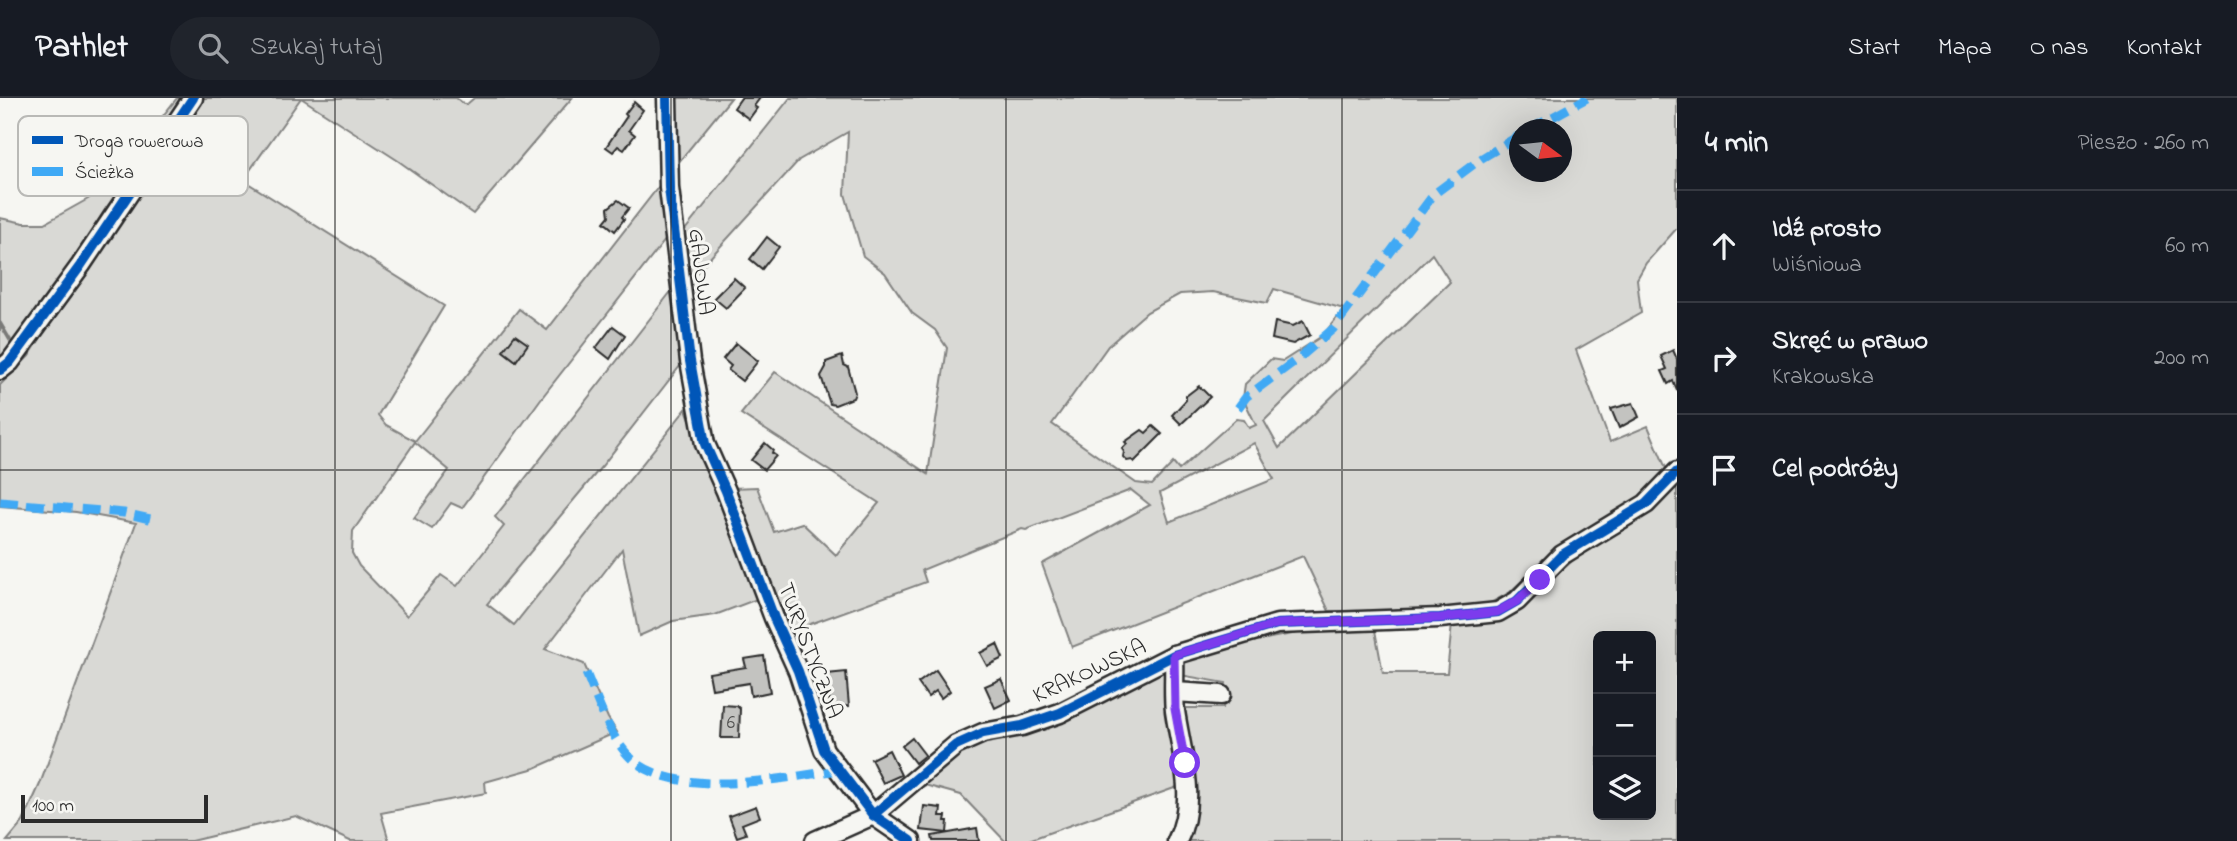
<!DOCTYPE html>
<html lang="pl">
<head>
<meta charset="utf-8">
<style>
  :root { --surface:#171b24; --page:#20242c; --text:#f1f3f6; --muted:#9ea1a6; --line:#363941 }
  body { margin:0; font-family:"Indie Flower",sans-serif; background:var(--page); color:var(--text) }
  .controls { position:absolute; right:21px; bottom:21px; display:grid; overflow:hidden; border-radius:10px; box-shadow:0 7px 28px #0002 }
  .controls button { width:63px; height:63px; display:grid; place-items:center; padding:0; border:0; border-bottom:2px solid var(--line); background:var(--surface); color:var(--text); font:35px sans-serif }
  .compass { position:absolute; left:1509px; top:21px; width:63px; height:63px; border-radius:50%; background:var(--surface); box-shadow:0 7px 28px #0002; rotate:105deg }
  .scale { position:absolute; left:21px; bottom:18px; width:187px; box-sizing:border-box; padding-left:7px; border:4px solid #2b2b2b; border-top:0; font-size:19px; line-height:24px; white-space:nowrap; color:#2b2b2b; -webkit-text-stroke:5px #f6f6f2; paint-order:stroke }
  .stop { position:absolute; width:21px; height:21px; margin:-16px; border:5px solid #7c3aed; border-radius:50%; background:#fff }
  .stop.end { background:#7c3aed; border-color:#fff; box-shadow:0 2px 7px #0008 }
  .list { margin:0; padding:0; list-style:none }
  h2 { display:flex; justify-content:space-between; align-items:center; height:91px; margin:0; padding:0 28px; font-size:30px }
  h2 small { font-size:23px; font-weight:400; color:var(--muted) }
  .list li { display:grid; grid-template-columns:46px 1fr auto; gap:21px; align-items:center; box-sizing:border-box; height:112px; padding:0 28px; border-top:2px solid var(--line) }
  .list b { display:block; font-size:26px; white-space:nowrap }
  .list p { margin:0; font-size:23px; white-space:nowrap; color:var(--muted) }
  .list em { font-size:23px; font-style:normal; color:var(--muted) }
  .icon { flex:none; width:38px; height:38px; fill:none; stroke:currentColor; stroke-width:2; stroke-linecap:round; stroke-linejoin:round }
  .map { position:relative; flex:none; width:1677px; height:743px; overflow:hidden }
  header { display:flex; align-items:center; gap:42px; box-sizing:border-box; height:98px; padding:0 35px; background:var(--surface); border-bottom:2px solid var(--line) }
  header strong { font-size:33px }
  nav { display:flex; gap:38px; margin-inline-start:auto; font-size:24px }
  .search { width:490px; height:63px; background:var(--page); display:flex; align-items:center; gap:18px; box-sizing:border-box; padding:0 24px; border-radius:38px; color:var(--muted); font-size:26px }
  main { display:flex }
  aside { flex:1; background:var(--surface) }
  .map>svg:first-child { display:block }
  .green { fill:#d9d9d5; stroke:#828280; stroke-width:2; fill-rule:evenodd }
  .lines { fill:none; stroke-linecap:round; stroke-linejoin:round }
  .stream { stroke:#7a7a78; stroke-width:3.5 }
  .building { fill:#c3c3c0; stroke:#2b2b2b; stroke-width:2 }
  .minor-casing { stroke:#2b2b2b; stroke-width:23 }
  .minor { stroke:#f6f6f2; stroke-width:18 }
  .quiet { stroke:#3fa9f5; stroke-width:9; stroke-dasharray:18 9; stroke-linecap:butt }
  .cycleway-casing { stroke:#f6f6f2; stroke-width:15 }
  .cycleway { stroke:#0057b8; stroke-width:10 }
  .route { stroke:#7c3aed; stroke-width:9 }
  .grid { fill:none; stroke:#2b2b2b; stroke-width:2; stroke-opacity:0.55 }
  .labels { text-anchor:middle; dominant-baseline:central; stroke-width:6; stroke-linejoin:round; paint-order:stroke }
  .number-label { font-size:19px; fill:#515150 }
  .street-label { font-size:23px; fill:#2b2b2b; stroke:#f6f6f2 }
  .key { fill:#f6f6f2; stroke:#b9b9b6; stroke-width:2 }
  .key-label { font-size:19px; fill:#2b2b2b }
</style>
</head>
<body>
<header>
<strong>Pathlet</strong>
<div class="search"><svg class="icon" aria-label="search" viewBox="0 0 24 24"><circle cx="10" cy="10" r="6"/><path d="M15 15l6 6"/></svg>Szukaj tutaj</div>
<nav><a>Start</a><a>Mapa</a><a>O nas</a><a>Kontakt</a></nav>
</header>
<main>
<div class="map">
<svg width="1677" height="743" viewBox="0 0 1677 743">
  <rect width="100%" height="100%" fill="#f6f6f2"/>
  <filter id="ink" filterUnits="userSpaceOnUse"><feTurbulence type="fractalNoise" baseFrequency=".0143" numOctaves="2"/><feDisplacementMap in="SourceGraphic" scale="14" xChannelSelector="R" yChannelSelector="G"/><feConvolveMatrix kernelMatrix="1 2 1 2 8 2 1 2 1" color-interpolation-filters="sRGB"/></filter>
  <g filter="url(#ink)">
    <!-- green -->
    <g class="green">
      <polygon points="177,0 186,0 104,113 43,213 6,260 0,256 0,120 24,125 45,125 88,101 113,81"/>
      <polygon points="201,0 456,0 466,7 474,0 572,0 473,116 397,62 301,0 243,82 444,208 378,317 386,327 415,343 519,211 547,232 666,79 669,137 540,302 462,410 451,405 432,431 414,420 449,372 415,344 353,433 352,455 359,468 407,518 441,477 457,488 504,428 495,419 673,191 680,268 602,368 487,506 514,527 686,311 760,500 715,517 673,523 639,538 622,451 545,551 584,566 608,620 617,634 535,670 485,684 486,695 381,715 389,743 350,743 296,718 191,743 7,743 23,724 40,686 136,425 76,414 0,408 0,287 29,258 91,160"/>
      <polygon points="676,0 731,0 678,65"/>
      <path d="M790,0H1677V130L1646,165L1637,181L1641,215L1576,252L1610,344L1648,328L1668,375L1645,400L1577,439L1544,462L1509,495L1483,509L1427,513H1329L1303,458L1072,549L1042,466L1150,407L1131,392L1026,432L1022,431L922,472L926,484L791,533L732,390L757,389L774,434L802,425L836,457L879,405L741,316L775,274L928,376L947,250L935,232L912,215L885,175L863,158L845,96L848,34L799,62L688,184L681,137ZM1520,32H1562V74H1520ZM1432,156L1450,184L1279,350L1264,323ZM1274,191L1344,211L1322,238L1283,263L1271,261L1245,286L1243,300L1256,327L1249,330L1244,322L1236,321L1179,372L1173,365L1152,387L1136,385L1052,326L1108,248L1147,214L1180,196L1213,194L1267,205ZM1254,345L1274,381L1169,424L1160,395Z"/>
      <path d="M1677,380V743H1181L1180,610H1223L1226,585L1180,577L1182,564C1247,542 1306,531 1374,527L1383,575H1447L1452,526L1515,509L1542,490L1580,456ZM1598,538H1651V717H1598Z"/>
      <polygon points="1166,567 1180,688 1026,743 1005,743 961,697 921,686 967,650 1077,615"/>
    </g>
    <g class="lines">
      <!-- stream -->
      <polyline class="stream" points="0,225 10,242"/>
    </g>
    <!-- building -->
    <g class="building">
      <polygon points="741,0 760,0 754,8 757,10 749,21 734,10"/>
      <polygon points="634,4 643,12 629,32 635,37 624,52 618,48 613,54 606,49 627,18 625,16"/>
      <polygon points="618,102 629,110 622,119 624,121 615,133 604,124 609,118 608,110"/>
      <polygon points="767,139 779,149 762,171 750,161"/>
      <polygon points="734,180 745,190 726,210 714,200"/>
      <polygon points="1303,223 1310,237 1293,246 1272,241 1275,224 1293,228"/>
      <polygon points="613,228 625,237 610,261 596,250"/>
      <polygon points="515,237 528,246 516,263 503,253"/>
      <polygon points="736,245 758,263 742,283 728,272 731,268 723,261"/>
      <polygon points="1673,252 1677,261 1677,293 1673,283 1668,286 1662,273 1667,271 1661,258"/>
      <polygon points="842,258 844,267 848,269 855,295 853,300 835,307 830,306 821,278 826,269 826,264"/>
      <polygon points="1199,288 1210,299 1181,326 1172,317 1186,302 1186,298"/>
      <polygon points="1633,305 1639,319 1619,330 1611,311"/>
      <polygon points="1153,328 1162,336 1134,364 1132,362 1127,363 1123,359 1124,354 1122,351 1127,346 1125,344 1142,332 1146,335"/>
      <polygon points="765,345 773,352 772,355 776,358 764,372 751,362"/>
      <polygon points="997,546 1003,560 987,568 980,555"/>
      <polygon points="764,558 770,594 751,598 749,585 712,591 709,575 746,569 744,561"/>
      <polygon points="936,572 950,593 941,600 936,593 928,599 918,585"/>
      <polygon points="846,574 849,608 830,609 827,576"/>
      <polygon points="1001,581 1011,602 995,610 985,588"/>
      <polygon points="723,607 737,608 740,611 739,640 721,640"/>
      <polygon points="912,640 925,657 915,665 902,648"/>
      <polygon points="889,652 901,677 883,685 871,661"/>
      <polygon points="756,708 760,719 742,726 746,736 737,739 729,718"/>
      <polygon points="924,708 941,710 940,718 946,718 945,723 948,723 947,735 921,732"/>
      <polygon points="977,730 979,743 933,743 932,738"/>
    </g>
    <g class="lines">
      <defs>
        <g id="minor">
          <polyline points="667,0 669,90 690,263 705,346 726,393 774,520 798,573 824,652 873,717 911,743"/>
          <polyline points="0,272 10,264 81,167 193,0"/>
          <path d="M1174,557C1175,576 1173,595 1175,613C1181,655 1198,702 1177,743"/>
          <polyline points="1175,594 1221,597"/>
          <polyline points="815,743 873,717 956,647 983,635 1022,628 1060,615 1174,557 1277,526 1440,520 1498,514 1517,503 1562,457 1646,406 1677,374"/>
        </g>
      </defs>
      <!-- minor casing -->
      <use href="#minor" class="minor-casing"/>
      <!-- minor -->
      <use href="#minor" class="minor"/>
      <!-- quiet -->
      <g class="quiet">
        <polyline points="1529,32 1587,0"/>
        <polyline points="1238,310 1246,299 1299,260 1333,231 1434,96 1482,60 1520,37"/>
        <polyline points="0,404 124,415 150,421"/>
        <path d="M586,575C598,603 607,633 627,656C669,704 783,680 839,672"/>
      </g>
      <defs>
        <g id="cycleway">
          <polyline points="667,0 669,90 690,263 705,346 726,393 774,520 798,573 824,652 873,717 911,743"/>
          <polyline points="0,272 10,264 81,167 193,0"/>
          <polyline points="873,717 956,647 983,635 1022,628 1060,615 1174,557 1277,526 1440,520 1498,514 1517,503 1562,457 1646,406 1677,374"/>
        </g>
      </defs>
      <!-- cycleway casing -->
      <use href="#cycleway" class="cycleway-casing"/>
      <!-- cycleway -->
      <use href="#cycleway" class="cycleway"/>
    </g>
  </g>
  <g class="lines" filter="url(#ink)">
    <!-- route -->
    <polyline class="route" points="1185,665 1175,611 1174,557 1277,526 1440,520 1497,514 1517,503 1540,482"/>
  </g>
  <!-- grid -->
  <path class="grid" d="M335,0V743M671,0V743M1006,0V743M1342,0V743M0,372H1677"/>
  <g class="labels">
    <!-- number labels -->
    <g class="number-label">
      <text x="731" y="625">6</text>
    </g>
    <!-- street labels -->
    <g class="street-label">
      <text transform="translate(700 174) rotate(83)">GAJOWA</text>
      <text transform="translate(809 553) rotate(69)">TURYSTYCZNA</text>
      <text transform="translate(1090 574) rotate(-25)">KRAKOWSKA</text>
    </g>
  </g>
  <!-- legend -->
  <rect x="18" y="18" width="230" height="80" rx="10" class="key"/>
  <rect x="32" y="38" width="31" height="8" fill="#0057b8"/>
  <rect x="32" y="69" width="31" height="9" fill="#3fa9f5"/>
  <g class="key-label">
    <text x="75" y="49">Droga rowerowa</text>
    <text x="75" y="80">Ścieżka</text>
  </g>
</svg>
<div class="controls">
<button>+</button>
<button>−</button>
<button><svg class="icon" aria-label="layers" viewBox="0 0 24 24"><path d="M12 4l9 5-9 5-9-5zM3 14l9 5 9-5"/></svg></button>
</div>
<svg class="compass" viewBox="-18 -18 36 36"><path d="M0-13l5 13h-10z" fill="#e53935"/><path d="M0 13l5-13h-10z" fill="#9ea1a6"/></svg>
<div class="scale">100 m</div>
<div class="stop" style="left:1185px;top:665px"></div>
<div class="stop end" style="left:1540px;top:482px"></div>
</div>
<aside>
<h2>4 min<small>Pieszo · 260 m</small></h2>
<ul class="list">
<li><svg class="icon" aria-label="ahead" viewBox="0 0 24 24"><path d="M12 20V5M6 11l6-6 6 6"/></svg><div><b>Idź prosto</b><p>Wiśniowa</p></div><em>60 m</em></li>
<li><svg class="icon" aria-label="right" viewBox="0 0 24 24"><path d="M7 20v-9h11M14 6l5 5-5 5"/></svg><div><b>Skręć w prawo</b><p>Krakowska</p></div><em>200 m</em></li>
<li><svg class="icon" aria-label="arrive" viewBox="0 0 24 24"><path d="M6 21V4h12l-3 4 3 4H6"/></svg><div><b>Cel podróży</b></div></li>
</ul>
</aside>
</main>
</body>
</html>
